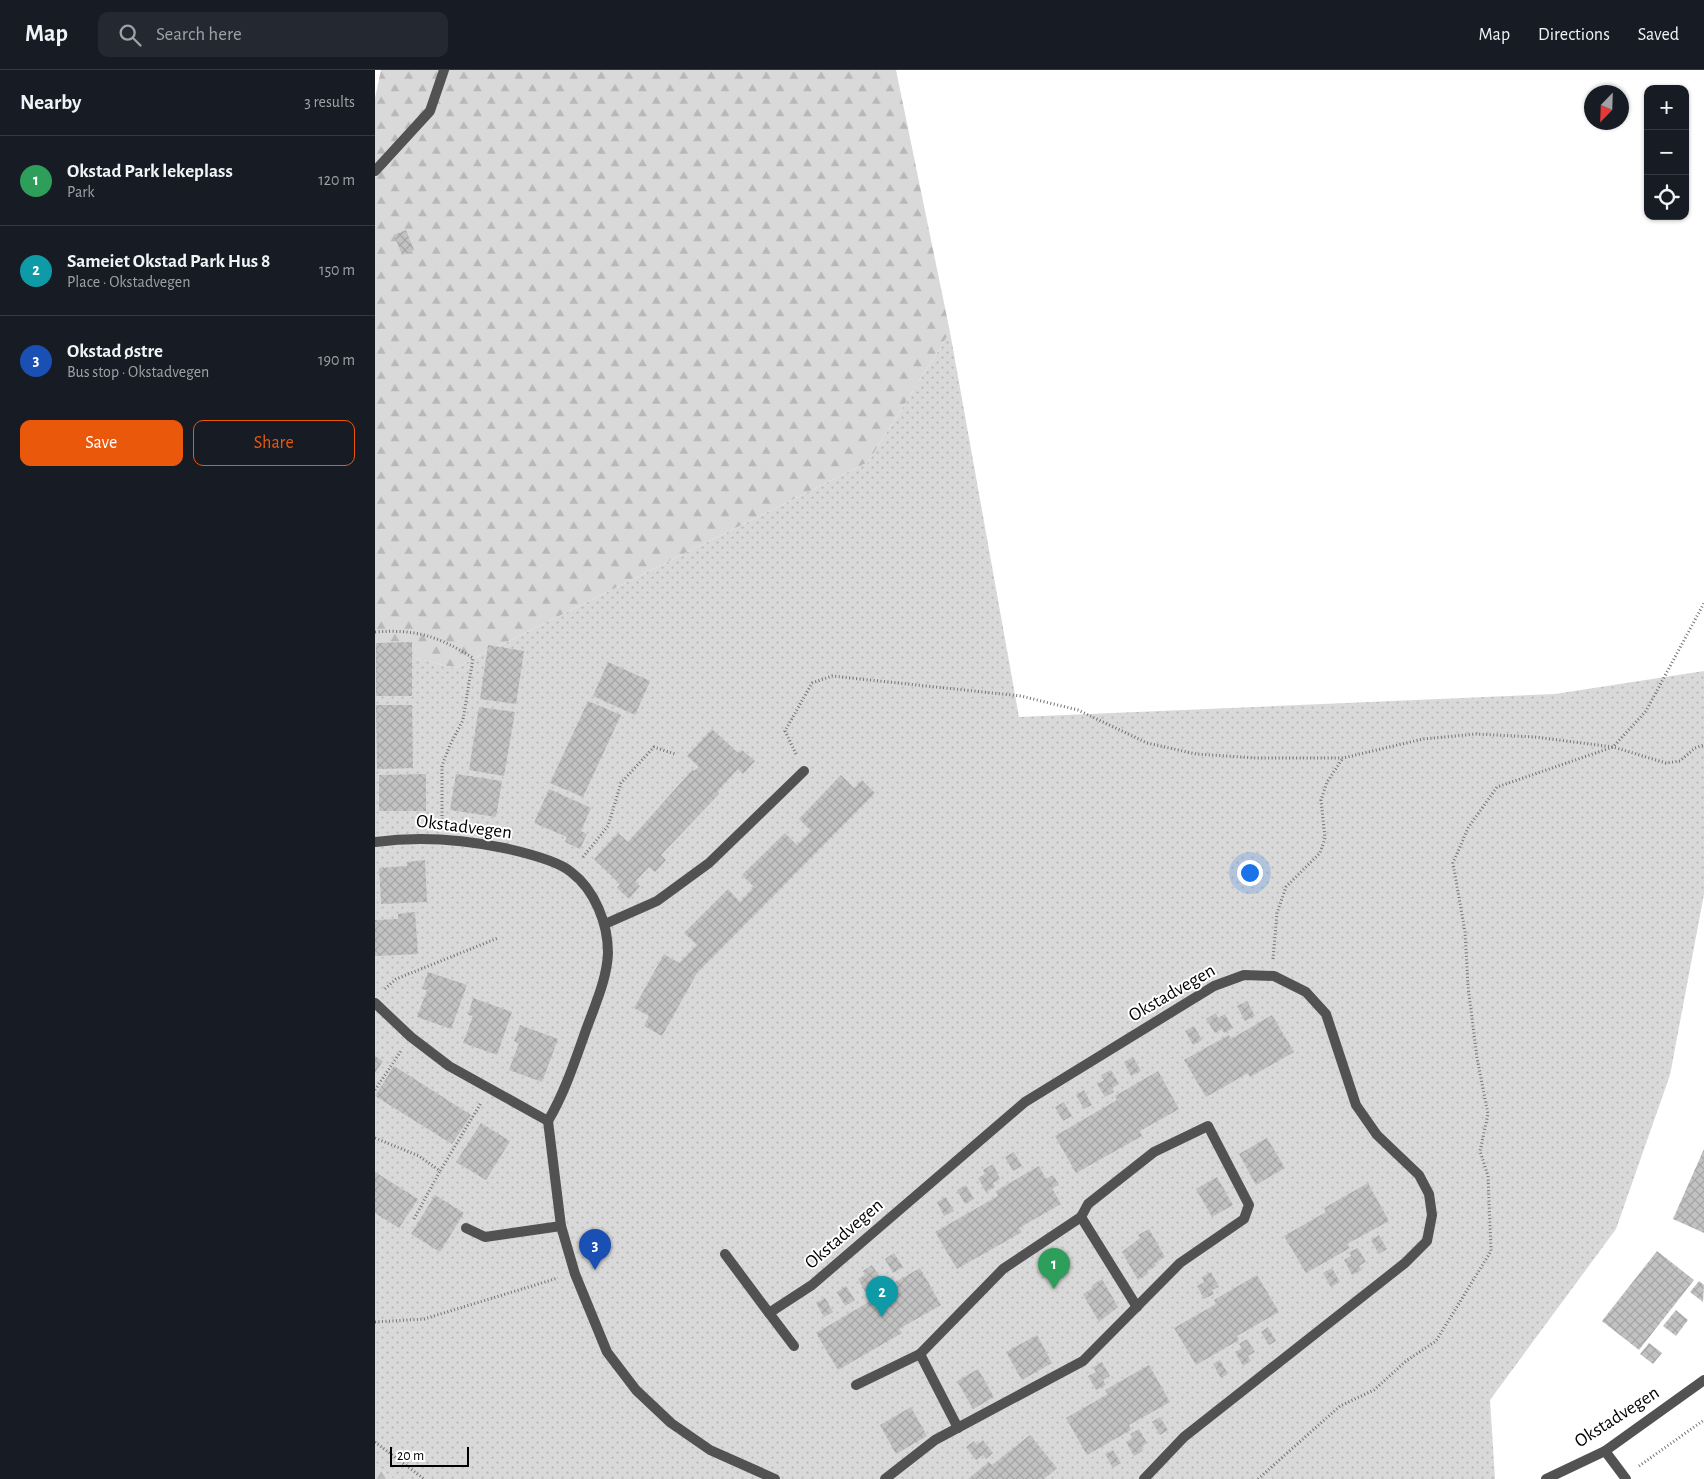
<!DOCTYPE html>
<html lang="en">
<head>
<meta charset="utf-8">
<style>
  :root { --surface:#171b24; --page:#242831; --text:#f1f3f6; --muted:#9ea1a6; --line:#363941; --accent:#ea580c }
  body { margin:0; font-family:"Alegreya Sans",sans-serif; background:var(--page); color:var(--text) }
  .controls { position:absolute; right:15px; top:15px; display:grid; overflow:hidden; border-radius:10px; box-shadow:0 1px 4px #0004 }
  .controls button { width:45px; height:45px; display:grid; place-items:center; padding:0; border:0; border-bottom:1px solid var(--line); background:var(--surface); color:var(--text); font:25px sans-serif }
  .compass { position:absolute; left:1209px; top:15px; width:45px; height:45px; border-radius:50%; background:var(--surface); box-shadow:0 1px 4px #0004; rotate:203deg }
  .scale { position:absolute; left:15px; bottom:12px; width:79px; box-sizing:border-box; padding-left:5px; border:2px solid #000; border-top:0; font-size:14px; line-height:18px; white-space:nowrap; color:#000; -webkit-text-stroke:4px #fff; paint-order:stroke }
  .you { position:absolute; left:874px; top:802px; width:18px; height:18px; margin:-12px; border:4px solid #fff; border-radius:50%; background:#1a73e8; box-shadow:0 0 0 8px #1a73e833 }
  .badge { display:grid; place-items:center; width:32px; height:32px; border-radius:50%; background:var(--accent); color:#fff; font-size:16px; font-weight:700 }
  .pin { position:absolute; translate:-50% -41px; filter:drop-shadow(0 1px 2px #0008) }
  .pin::after { content:''; position:absolute; top:26px; width:18px; height:15px; background:inherit; clip-path:polygon(0 0,100% 0,50% 100%) }
  .list { margin:0; padding:0; list-style:none }
  h2 { display:flex; justify-content:space-between; align-items:center; height:65px; margin:0; padding:0 20px; font-size:21px }
  h2 small { font-size:16px; font-weight:400; color:var(--muted) }
  .list li { display:grid; grid-template-columns:32px 1fr auto; gap:15px; align-items:center; box-sizing:border-box; height:90px; padding:0 20px; border-top:1px solid var(--line) }
  .list b { display:block; font-size:19px; white-space:nowrap }
  .list p { margin:0; font-size:16px; white-space:nowrap; color:var(--muted) }
  .list em { font-size:16px; font-style:normal; color:var(--muted) }
  .actions { display:flex; gap:10px; padding:15px 20px }
  .actions a { flex:1; padding:11px 0; border:1px solid var(--accent); border-radius:10px; text-align:center; font-size:18px; color:var(--accent) }
  .actions .main { background:var(--accent); color:#fff }
  .icon { flex:none; width:28px; height:28px; fill:none; stroke:currentColor; stroke-width:2; stroke-linecap:round; stroke-linejoin:round }
  .map { position:relative; flex:none; width:1329px; height:1409px; overflow:hidden }
  header { display:flex; align-items:center; gap:30px; box-sizing:border-box; height:70px; padding:0 25px; background:var(--surface); border-bottom:1px solid var(--line) }
  header strong { font-size:24px }
  nav { display:flex; gap:28px; margin-inline-start:auto; font-size:18px }
  .search { width:350px; height:45px; background:var(--page); display:flex; align-items:center; gap:12px; box-sizing:border-box; padding:0 18px; border-radius:10px; color:var(--muted); font-size:19px }
  main { display:flex }
  aside { flex:1; background:var(--surface) }
  .map>svg:first-child { display:block }
  .grass { fill:url(#grass-dots) }
  .forest { fill:url(#forest-firs) }
  .building { fill:url(#building-cross-hatch) }
  .lines { fill:none; stroke-linecap:round; stroke-linejoin:round }
  .path { stroke:#747474; stroke-width:3; stroke-dasharray:1 2.5; stroke-linecap:butt }
  .service { stroke:#525252; stroke-width:10 }
  .minor { stroke:#525252; stroke-width:10 }
  .tertiary { stroke:#525252; stroke-width:10 }
  .labels { text-anchor:middle; dominant-baseline:central; stroke-width:4; stroke-linejoin:round; paint-order:stroke }
  .street-label { font-size:19px; fill:#000; stroke:#fff }
</style>
</head>
<body>
<header>
<strong>Map</strong>
<div class="search"><svg class="icon" aria-label="search" viewBox="0 0 24 24"><circle cx="10" cy="10" r="6"/><path d="M15 15l6 6"/></svg>Search here</div>
<nav><a>Map</a><a>Directions</a><a>Saved</a></nav>
</header>
<main>
<aside>
<h2>Nearby<small>3 results</small></h2>
<ul class="list">
<li><span class="badge" style="background:#2e9e5b">1</span><div><b>Okstad Park lekeplass</b><p>Park</p></div><em>120 m</em></li>
<li><span class="badge" style="background:#0f9aa8">2</span><div><b>Sameiet Okstad Park Hus 8</b><p>Place · Okstadvegen</p></div><em>150 m</em></li>
<li><span class="badge" style="background:#1a4fb4">3</span><div><b>Okstad østre</b><p>Bus stop · Okstadvegen</p></div><em>190 m</em></li>
</ul>
<div class="actions"><a class="main">Save</a><a>Share</a></div>
</aside>
<div class="map">
<svg width="1329" height="1409" viewBox="0 0 1329 1409">
  <defs>
    <pattern id="grass-dots" width="8" height="8" patternUnits="userSpaceOnUse" patternTransform="scale(1.25)"><rect width="8" height="8" fill="#d9d9d9"/><path d="M2 2h.1M6 6h.1" fill="none" stroke="#b8b8b8" stroke-width="1.8" stroke-linecap="round"/></pattern>
    <pattern id="forest-firs" width="22" height="20" patternUnits="userSpaceOnUse" patternTransform="scale(1.25)"><rect width="22" height="20" fill="#d9d9d9"/><path d="M5 1l3.5 6h-7zM16 11l3.5 6h-7z" fill="#b8b8b8"/></pattern>
    <pattern id="building-cross-hatch" width="8" height="8" patternUnits="userSpaceOnUse" patternTransform="scale(1.25)"><rect width="8" height="8" fill="#c2c2c2"/><path d="M0 0l8 8M0 8l8-8" fill="none" stroke="#a5a5a5"/></pattern>
  </defs>
  <rect width="100%" height="100%" fill="#fff"/>
  <!-- grass -->
  <polygon class="grass" points="575,262 644,647 1180,624 1329,601 1329,824 1295,1005 1241,1159 1115,1330 1120,1409 19,1409 0,1396 0,578 80,598 493,392"/>
  <!-- forest -->
  <g class="forest">
    <polygon points="6,0 521,0 575,262 493,392 80,598 0,578 0,28"/>
    <polygon points="0,1396 19,1409 0,1409"/>
  </g>
  <!-- building -->
  <g class="building">
    <polygon points="31,160 39,180 27,185 19,165"/>
    <polygon points="37,572 37,626 1,626 1,573"/>
    <polygon points="113,575 149,581 141,634 105,629"/>
    <polygon points="233,592 275,611 260,645 218,626"/>
    <polygon points="213,631 246,645 208,727 175,713"/>
    <polygon points="1,635 37,635 38,698 2,699"/>
    <polygon points="104,637 140,642 129,706 94,700"/>
    <polygon points="337,659 363,683 367,680 380,691 368,704 363,699 342,722 344,724 286,785 291,790 280,802 274,797 260,812 265,816 254,829 242,818 245,814 219,789 243,763 253,772 318,699 319,701 324,697 312,686"/>
    <polygon points="51,704 51,741 4,741 4,705"/>
    <polygon points="81,704 127,711 121,747 75,740"/>
    <polygon points="466,705 479,718 487,710 500,723 322,903 287,966 269,956 274,946 259,938 289,884 304,893 322,875 309,863 353,819 365,832 379,817 367,805 410,763 422,775 436,761 424,749"/>
    <polygon points="174,719 216,738 206,761 212,764 205,779 190,772 192,767 159,753"/>
    <polygon points="50,790 52,832 6,834 4,798 32,796 32,792"/>
    <polygon points="40,842 43,884 0,886 0,850 23,849 23,844"/>
    <polygon points="53,902 92,915 76,959 42,947 52,920 47,919"/>
    <polygon points="98,928 137,942 122,985 88,973 98,946 93,945"/>
    <polygon points="872,931 880,946 870,951 862,936"/>
    <polygon points="841,943 843,948 850,944 858,958 849,963 847,959 840,963 831,949"/>
    <polygon points="897,945 919,982 875,1007 873,1003 831,1027 809,990 854,965 856,969"/>
    <polygon points="145,955 183,969 167,1012 134,1000 144,973 139,971"/>
    <polygon points="819,956 827,970 818,975 810,961"/>
    <polygon points="0,986 8,991 0,1003"/>
    <polygon points="758,987 766,1001 756,1006 749,992"/>
    <polygon points="19,996 96,1045 77,1074 0,1026"/>
    <polygon points="736,1000 744,1014 737,1018 739,1022 730,1027 722,1014 729,1010 726,1005"/>
    <polygon points="783,1001 804,1039 765,1061 767,1066 701,1103 680,1066 742,1030 740,1026"/>
    <polygon points="709,1020 717,1035 709,1039 701,1025"/>
    <polygon points="689,1032 697,1046 688,1051 680,1037"/>
    <polygon points="106,1053 135,1071 111,1110 81,1092"/>
    <polygon points="892,1068 910,1098 881,1115 864,1084"/>
    <polygon points="1329,1079 1329,1163 1298,1149"/>
    <polygon points="639,1082 647,1096 638,1101 630,1087"/>
    <polygon points="618,1094 625,1109 618,1113 620,1117 611,1122 603,1108 610,1104 608,1100"/>
    <polygon points="664,1096 671,1109 678,1105 684,1115 677,1118 686,1134 644,1158 647,1162 582,1199 560,1162 623,1126 621,1121"/>
    <polygon points="0,1102 43,1129 24,1158 0,1143"/>
    <polygon points="842,1107 858,1135 837,1147 821,1119"/>
    <polygon points="993,1113 1014,1151 972,1174 975,1178 931,1203 909,1166 951,1142 949,1138"/>
    <polygon points="591,1115 599,1129 590,1134 582,1120"/>
    <polygon points="60,1125 89,1143 65,1182 36,1164"/>
    <polygon points="571,1127 579,1141 569,1146 562,1132"/>
    <polygon points="774,1159 790,1187 780,1193 781,1196 772,1201 773,1204 763,1210 747,1182 765,1168 763,1165"/>
    <polygon points="1004,1165 1012,1179 1004,1184 996,1170"/>
    <polygon points="983,1178 991,1192 984,1196 987,1200 977,1205 969,1190 976,1186 974,1182"/>
    <polygon points="1282,1181 1319,1210 1264,1280 1227,1251"/>
    <polygon points="519,1183 528,1197 518,1203 510,1189"/>
    <polygon points="497,1195 506,1209 499,1214 501,1218 491,1223 483,1209 490,1205 488,1201"/>
    <polygon points="545,1198 566,1235 524,1259 527,1263 463,1300 441,1263 504,1226 501,1223"/>
    <polygon points="957,1198 965,1212 956,1217 948,1203"/>
    <polygon points="836,1202 844,1217 837,1220 839,1224 829,1229 822,1216 829,1212 827,1207"/>
    <polygon points="882,1205 904,1242 862,1266 864,1270 821,1295 799,1258 841,1234 839,1230"/>
    <polygon points="727,1209 743,1237 724,1252 708,1224 718,1218 717,1215"/>
    <polygon points="1324,1211 1329,1215 1328,1232 1315,1222"/>
    <polygon points="471,1216 480,1230 470,1236 462,1222"/>
    <polygon points="450,1228 458,1242 449,1247 441,1233"/>
    <polygon points="1301,1240 1313,1250 1301,1266 1288,1256"/>
    <polygon points="893,1257 901,1271 894,1275 886,1262"/>
    <polygon points="662,1265 677,1293 647,1310 631,1282"/>
    <polygon points="872,1269 880,1282 873,1286 876,1291 868,1296 860,1282 867,1278 864,1274"/>
    <polygon points="1274,1273 1287,1283 1278,1294 1265,1284"/>
    <polygon points="845,1290 853,1304 846,1308 838,1294"/>
    <polygon points="727,1292 735,1306 728,1310 731,1315 721,1320 713,1306 721,1302 718,1297"/>
    <polygon points="774,1295 795,1332 754,1355 756,1360 712,1385 691,1348 733,1324 730,1320"/>
    <polygon points="603,1299 619,1327 598,1339 582,1311"/>
    <polygon points="536,1337 552,1366 521,1384 505,1355"/>
    <polygon points="785,1347 793,1360 785,1365 777,1352"/>
    <polygon points="764,1359 772,1373 766,1377 768,1381 759,1386 751,1372 758,1368 755,1364"/>
    <polygon points="655,1365 682,1398 669,1409 593,1409 614,1392 617,1395"/>
    <polygon points="608,1370 618,1383 611,1389 608,1385 601,1390 591,1377 599,1371 602,1375"/>
    <polygon points="738,1380 746,1393 738,1398 730,1384"/>
  </g>
  <g class="lines">
    <!-- path -->
    <g class="path">
      <path d="M0,562C41,559 63,566 98,588L88,650L75,675L67,696V752"/>
      <polyline points="421,684 410,661 437,613 457,606 646,626 703,640 772,673 821,684 881,688 968,688 1048,669 1101,664 1160,667 1238,677 1291,693 1305,691 1320,678 1329,675"/>
      <polyline points="208,787 233,756 246,713 279,677 300,684"/>
      <polyline points="898,889 902,843 911,817 945,783 950,768 946,730 952,712 968,688"/>
      <polyline points="10,919 21,909 123,868"/>
      <polyline points="0,1020 26,981"/>
      <polyline points="0,1068 44,1086 65,1101 106,1033"/>
      <polyline points="39,1149 65,1101"/>
      <polyline points="0,1252 49,1249 183,1208"/>
      <polyline points="0,1372 49,1409"/>
      <polyline points="1264,1396 1329,1350"/>
      <polyline points="883,1409 965,1336 999,1320 1031,1291 1061,1271 1116,1181 1113,1106 1105,1081 1113,1044 1102,988 1093,916 1090,862 1078,793 1093,758 1122,717 1238,677 1271,641 1329,533"/>
    </g>
    <!-- service -->
    <g class="service">
      <path d="M0,772C43,766 86,769 129,778C147,782 182,790 196,802C220,820 233,854 233,883C232,909 220,935 211,960C200,991 190,1022 173,1051L74,996L36,967L0,933"/>
      <polyline points="230,854 282,831 334,793 429,701"/>
      <polyline points="706,1147 762,1237"/>
      <polyline points="91,1158 110,1167 186,1156"/>
      <polyline points="350,1184 394,1243 437,1215 650,1032 839,916 869,905 899,906 931,922 951,944 981,1035 1002,1065 1044,1105 1054,1124 1057,1145 1052,1171 1030,1193 809,1367 769,1409"/>
      <polyline points="394,1243 419,1276"/>
      <polyline points="545,1284 583,1358"/>
      <polyline points="481,1315 545,1284 628,1199 706,1147 713,1134 779,1082 833,1056 874,1135 869,1149 805,1193 708,1291 560,1370 510,1409"/>
    </g>
    <!-- minor -->
    <g class="minor">
      <polyline points="0,101 55,41 69,0"/>
      <polyline points="1230,1381 1251,1409"/>
    </g>
    <!-- tertiary -->
    <g class="tertiary">
      <polyline points="173,1051 186,1156 200,1204 232,1282 261,1320 296,1353 335,1380 400,1409"/>
      <polyline points="1171,1409 1230,1381 1329,1310"/>
    </g>
  </g>
  <g class="labels">
    <!-- street labels -->
    <g class="street-label">
      <text transform="translate(89 757) rotate(7)">Okstadvegen</text>
      <text transform="translate(797 923) rotate(-30)">Okstadvegen</text>
      <text transform="translate(469 1164) rotate(-41)">Okstadvegen</text>
      <text transform="translate(1242 1347) rotate(-33)">Okstadvegen</text>
    </g>
  </g>
</svg>
<div class="controls">
<button>+</button>
<button>−</button>
<button><svg class="icon" aria-label="locate" viewBox="0 0 24 24"><circle cx="12" cy="12" r="6"/><path d="M12 2v4M12 18v4M2 12h4M18 12h4"/></svg></button>
</div>
<svg class="compass" viewBox="-18 -18 36 36"><path d="M0-13l5 13h-10z" fill="#e53935"/><path d="M0 13l5-13h-10z" fill="#9ea1a6"/></svg>
<div class="scale">20 m</div>
<div class="you"></div>
<div class="pin badge" style="left:679px;top:1219px;background:#2e9e5b">1</div>
<div class="pin badge" style="left:507px;top:1247px;background:#0f9aa8">2</div>
<div class="pin badge" style="left:220px;top:1200px;background:#1a4fb4">3</div>
</div>
</main>
</body>
</html>
